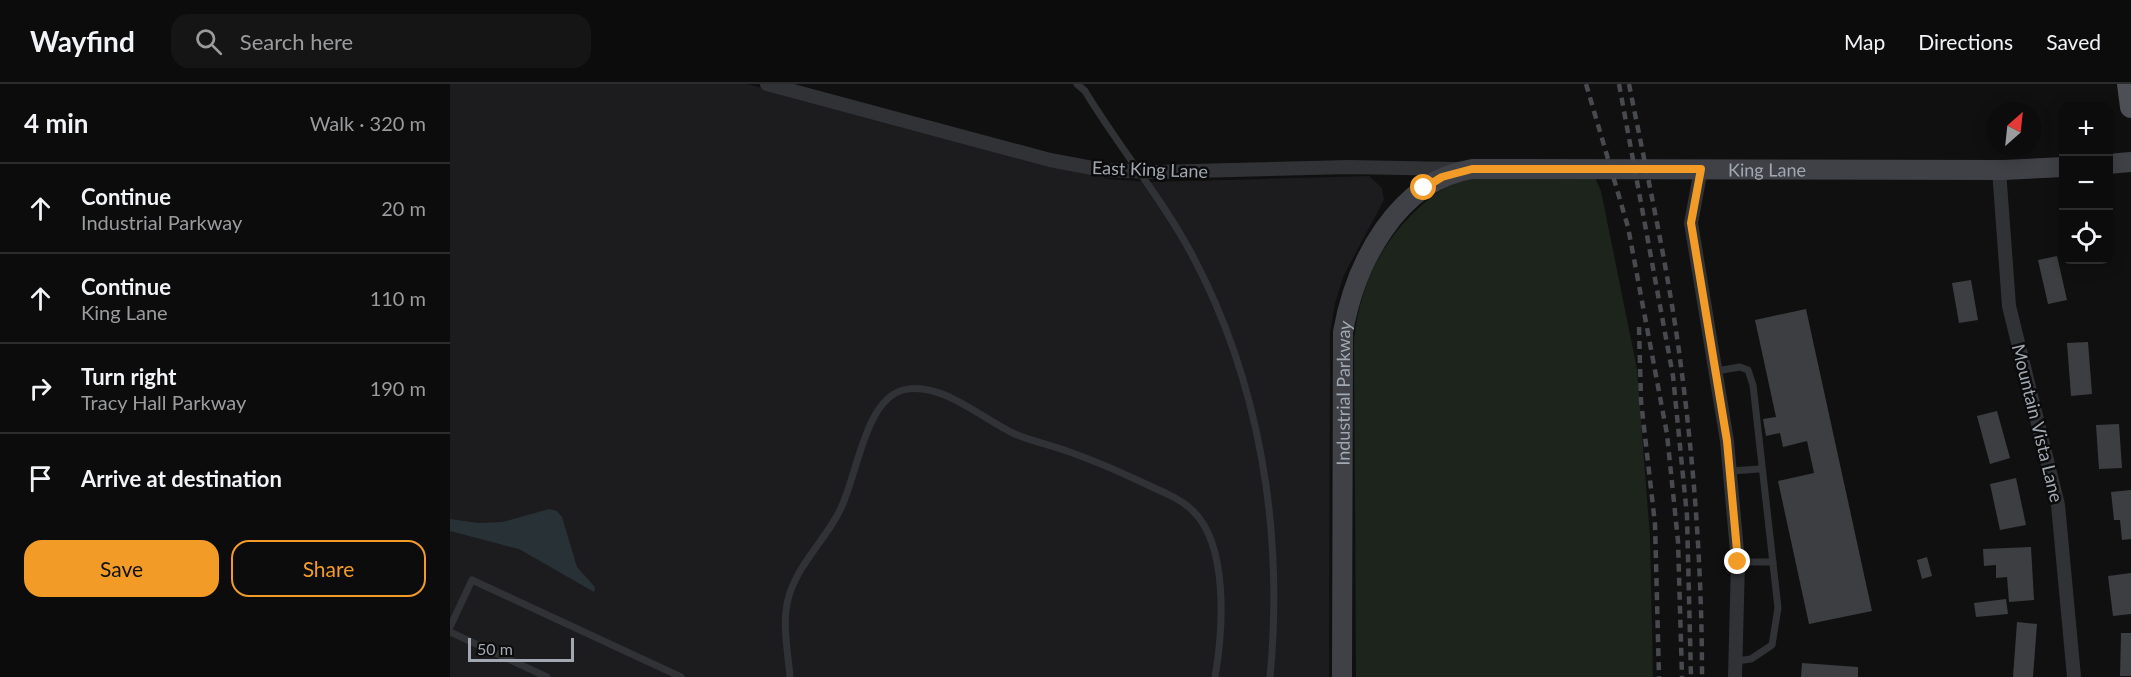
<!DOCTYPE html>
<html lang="en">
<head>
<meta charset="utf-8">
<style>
  :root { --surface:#0c0c0d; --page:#151516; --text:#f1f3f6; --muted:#9a9b9d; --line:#2c2c2e; --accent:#f29c27 }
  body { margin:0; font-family:Lato,sans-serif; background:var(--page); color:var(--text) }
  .controls { position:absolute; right:18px; top:18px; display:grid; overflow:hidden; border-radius:12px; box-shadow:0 3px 15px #0003 }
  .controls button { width:54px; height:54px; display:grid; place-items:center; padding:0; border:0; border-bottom:2px solid var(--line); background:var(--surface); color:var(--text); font:30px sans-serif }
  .compass { position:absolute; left:1537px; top:18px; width:54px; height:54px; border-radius:50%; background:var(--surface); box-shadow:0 3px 15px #0003; rotate:27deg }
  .scale { position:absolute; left:18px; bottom:15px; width:106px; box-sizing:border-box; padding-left:6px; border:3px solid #a1a8b2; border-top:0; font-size:16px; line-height:21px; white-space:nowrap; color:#a1a8b2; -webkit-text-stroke:4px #0b0b0c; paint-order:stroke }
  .stop { position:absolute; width:18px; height:18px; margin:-14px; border:4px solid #f29c27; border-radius:50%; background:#fff }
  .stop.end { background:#f29c27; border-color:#fff; box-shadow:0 2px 6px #0008 }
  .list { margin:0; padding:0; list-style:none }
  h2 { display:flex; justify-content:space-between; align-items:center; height:78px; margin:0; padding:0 24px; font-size:26px }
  h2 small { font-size:20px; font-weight:400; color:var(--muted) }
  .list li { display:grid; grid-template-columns:39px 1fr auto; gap:18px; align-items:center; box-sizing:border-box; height:90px; padding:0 24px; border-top:2px solid var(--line) }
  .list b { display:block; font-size:22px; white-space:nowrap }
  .list p { margin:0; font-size:20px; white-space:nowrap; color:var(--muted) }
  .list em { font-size:20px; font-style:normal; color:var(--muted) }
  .actions { display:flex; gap:12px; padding:18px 24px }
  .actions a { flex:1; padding:14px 0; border:2px solid var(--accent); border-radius:18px; text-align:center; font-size:21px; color:var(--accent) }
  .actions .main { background:var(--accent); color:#111 }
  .icon { flex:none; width:33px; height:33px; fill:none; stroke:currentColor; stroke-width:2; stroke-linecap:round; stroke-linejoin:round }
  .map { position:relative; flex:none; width:1681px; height:593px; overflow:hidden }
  header { display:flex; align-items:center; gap:36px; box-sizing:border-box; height:84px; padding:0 30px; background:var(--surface); border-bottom:2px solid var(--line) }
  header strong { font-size:28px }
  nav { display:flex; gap:33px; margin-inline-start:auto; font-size:21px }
  .search { width:420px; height:54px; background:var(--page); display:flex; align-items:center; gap:15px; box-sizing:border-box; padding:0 21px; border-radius:18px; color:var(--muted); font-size:22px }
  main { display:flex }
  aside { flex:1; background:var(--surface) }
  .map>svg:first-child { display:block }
  .built { fill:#1c1c1e }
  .green { fill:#1c241c }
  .water { fill:#283136 }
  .building { fill:#3c3e41 }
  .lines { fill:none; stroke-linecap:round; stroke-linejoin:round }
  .lane { stroke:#313236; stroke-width:7 }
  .street { stroke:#313236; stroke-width:14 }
  .secondary { stroke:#3f4146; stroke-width:20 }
  .primary { stroke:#4d4f55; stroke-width:22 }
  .rail { stroke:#484a4f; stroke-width:4.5; stroke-dasharray:8 6; stroke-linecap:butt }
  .route { stroke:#f29c27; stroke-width:8 }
  .labels { text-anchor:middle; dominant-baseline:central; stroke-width:5; stroke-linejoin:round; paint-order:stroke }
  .street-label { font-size:18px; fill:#a1a8b2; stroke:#0b0b0c }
</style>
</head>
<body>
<header>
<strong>Wayfind</strong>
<div class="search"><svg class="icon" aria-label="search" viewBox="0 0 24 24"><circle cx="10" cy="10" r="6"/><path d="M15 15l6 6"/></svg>Search here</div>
<nav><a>Map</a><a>Directions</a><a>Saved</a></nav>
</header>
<main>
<aside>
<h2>4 min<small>Walk · 320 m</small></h2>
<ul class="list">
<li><svg class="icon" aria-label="ahead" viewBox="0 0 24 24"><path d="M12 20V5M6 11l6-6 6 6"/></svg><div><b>Continue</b><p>Industrial Parkway</p></div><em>20 m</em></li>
<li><svg class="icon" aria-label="ahead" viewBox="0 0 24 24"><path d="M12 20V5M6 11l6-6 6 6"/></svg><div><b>Continue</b><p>King Lane</p></div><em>110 m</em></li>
<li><svg class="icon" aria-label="right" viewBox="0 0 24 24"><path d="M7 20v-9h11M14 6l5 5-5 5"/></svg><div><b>Turn right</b><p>Tracy Hall Parkway</p></div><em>190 m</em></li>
<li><svg class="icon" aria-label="arrive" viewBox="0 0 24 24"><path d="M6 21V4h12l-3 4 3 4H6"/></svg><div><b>Arrive at destination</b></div></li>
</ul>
<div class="actions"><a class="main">Save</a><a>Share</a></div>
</aside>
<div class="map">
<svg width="1681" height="593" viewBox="0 0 1681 593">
  <rect width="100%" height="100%" fill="#101011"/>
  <!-- built -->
  <polygon class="built" points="0,0 297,0 659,95 698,98 919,92 932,104 934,116 894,191 885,219 880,249 879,593 0,593"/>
  <!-- green -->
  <path class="green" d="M1144,91L1151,107L1187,285L1200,453L1203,593H906L904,255C912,183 947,131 1010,94Z"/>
  <!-- water -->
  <polygon class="water" points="99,425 107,427 112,433 127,483 145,503 144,508 69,465 0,447 0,435 28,439 53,438"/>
  <!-- building -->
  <g class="building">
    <polygon points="1607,172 1617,216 1598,220 1588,176"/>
    <polygon points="1521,196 1528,236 1509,239 1502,199"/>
    <polygon points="1356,225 1422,527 1359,540 1328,397 1364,389 1357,357 1333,363 1330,349 1316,352 1313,335 1326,333 1305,236"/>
    <polygon points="1638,258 1642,310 1621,312 1617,259"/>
    <polygon points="1547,327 1560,374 1540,380 1527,332"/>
    <polygon points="1669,340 1672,384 1649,385 1646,341"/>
    <polygon points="1566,394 1576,441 1550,446 1540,400"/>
    <polygon points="1681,406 1681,455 1672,456 1670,436 1664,436 1661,408"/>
    <polygon points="1581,463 1584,516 1559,518 1557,493 1546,494 1546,481 1534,482 1533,465"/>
    <polygon points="1477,473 1482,492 1472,495 1467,476"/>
    <polygon points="1681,489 1681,530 1663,532 1658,492"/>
    <polygon points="1556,515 1558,530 1526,533 1524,519"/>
    <polygon points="1567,538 1587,540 1583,593 1563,593"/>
    <polygon points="1671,549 1681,549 1681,592 1670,592"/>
    <polygon points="1352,579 1408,583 1408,593 1351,593"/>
  </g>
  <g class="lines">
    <!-- lane -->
    <g class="lane">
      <path d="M627,0L635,7C668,62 709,110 740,167C810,296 834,447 820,593"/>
      <polyline points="1266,287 1290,283 1298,286 1303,301 1328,524 1322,561 1301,575 1286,577"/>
      <polyline points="1280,387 1310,385"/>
      <polyline points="1288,478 1323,478"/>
      <polyline points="0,543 22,496 231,593"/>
      <polyline points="0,548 97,593"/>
      <path d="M340,593C338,567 331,537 339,512C348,481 373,458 388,430C407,397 413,317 453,306C491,296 533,336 565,350C581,357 600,361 617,367C645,377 673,389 700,402C715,409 731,415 743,427C779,462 773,547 765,593"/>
    </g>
    <!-- street -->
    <g class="street">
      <polyline points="317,0 600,76 653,86 705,88 899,83 1006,85"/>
      <polyline points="1251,85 1241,139 1277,357 1288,478 1285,593"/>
      <polyline points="1549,86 1559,222 1608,421 1624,593"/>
    </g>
    <!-- secondary -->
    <g class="secondary">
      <polyline points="1658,80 1681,78"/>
      <path id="s1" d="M892,593L893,248C905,180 947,97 1022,85L1554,86L1614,83"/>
    </g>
    <!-- primary -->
    <polyline class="primary" points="1678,0 1681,23"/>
    <!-- rail -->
    <g class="rail">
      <polyline points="1136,0 1178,143 1217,350 1228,457 1232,593"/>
      <polyline points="1169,0 1223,292 1237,432 1241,593"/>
      <path d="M1179,0C1198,96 1220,193 1232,290C1245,391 1252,492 1252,593"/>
      <polyline points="1189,243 1191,317 1205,440 1209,593"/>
    </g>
  </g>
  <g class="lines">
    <!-- route -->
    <polyline class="route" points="974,104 992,93 1022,85 1251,85 1241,139 1277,357 1288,478"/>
  </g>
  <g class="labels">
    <!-- street labels -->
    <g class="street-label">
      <text transform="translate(700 85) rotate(2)">East King Lane</text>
      <text stroke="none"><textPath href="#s1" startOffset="861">King Lane</textPath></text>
      <text stroke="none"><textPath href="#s1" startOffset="284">Industrial Parkway</textPath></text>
      <text transform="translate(1588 339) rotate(76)">Mountain Vista Lane</text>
    </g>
  </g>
</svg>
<div class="controls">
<button>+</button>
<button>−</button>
<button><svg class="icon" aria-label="locate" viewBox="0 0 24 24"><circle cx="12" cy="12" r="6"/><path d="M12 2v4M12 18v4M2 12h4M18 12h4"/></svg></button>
</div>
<svg class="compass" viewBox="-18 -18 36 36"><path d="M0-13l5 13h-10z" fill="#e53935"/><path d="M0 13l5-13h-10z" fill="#9a9b9d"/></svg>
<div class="scale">50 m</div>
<div class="stop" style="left:974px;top:104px"></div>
<div class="stop end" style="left:1288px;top:478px"></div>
</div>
</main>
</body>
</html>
